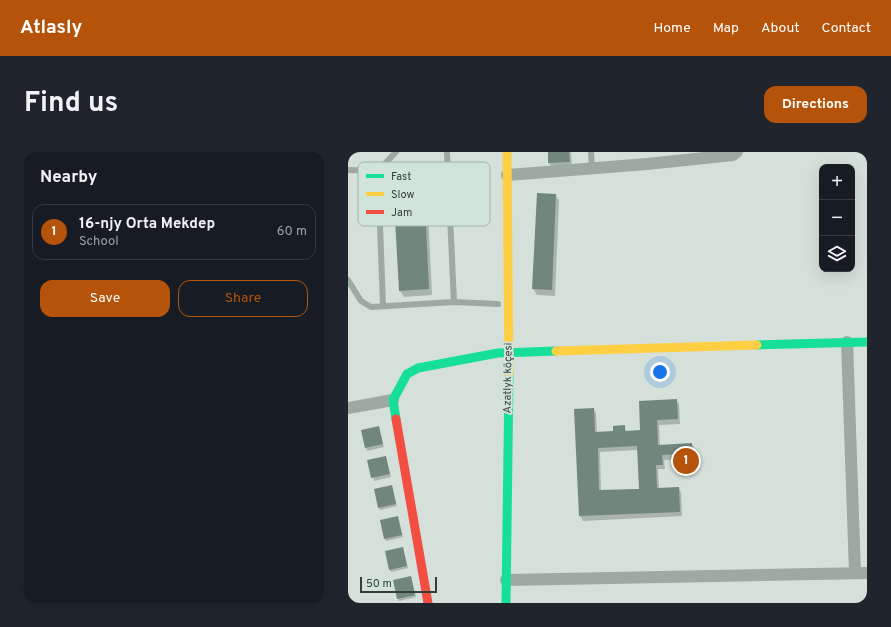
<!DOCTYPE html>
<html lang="en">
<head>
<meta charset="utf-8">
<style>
  :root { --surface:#171b24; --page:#20242c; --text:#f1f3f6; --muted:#9ea1a6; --line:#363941; --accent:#b45309 }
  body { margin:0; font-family:Overpass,sans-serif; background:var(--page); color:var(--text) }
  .controls { position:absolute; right:12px; top:12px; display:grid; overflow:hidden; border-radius:8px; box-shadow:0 4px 16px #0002 }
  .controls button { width:36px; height:36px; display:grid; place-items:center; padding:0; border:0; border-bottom:1px solid var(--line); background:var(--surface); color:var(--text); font:20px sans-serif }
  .scale { position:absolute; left:12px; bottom:10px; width:77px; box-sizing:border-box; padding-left:4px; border:2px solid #363e3a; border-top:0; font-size:11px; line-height:14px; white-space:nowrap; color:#363e3a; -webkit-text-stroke:3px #d1e4d9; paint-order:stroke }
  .you { position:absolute; left:312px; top:220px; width:14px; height:14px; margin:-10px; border:3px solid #fff; border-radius:50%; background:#1a73e8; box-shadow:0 0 0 6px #1a73e833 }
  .badge { display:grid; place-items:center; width:26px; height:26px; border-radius:50%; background:var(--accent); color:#fff; font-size:13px; font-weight:700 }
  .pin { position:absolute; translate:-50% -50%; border:2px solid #fff; box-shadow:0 1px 4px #0006 }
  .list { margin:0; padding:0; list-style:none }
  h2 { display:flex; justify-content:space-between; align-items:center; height:52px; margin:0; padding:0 16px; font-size:17px }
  h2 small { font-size:13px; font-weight:400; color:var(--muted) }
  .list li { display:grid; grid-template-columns:26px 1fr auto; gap:12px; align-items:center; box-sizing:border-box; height:56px; margin:0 8px 8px; padding:0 8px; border:1px solid var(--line); border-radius:12px }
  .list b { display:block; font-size:15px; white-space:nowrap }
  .list p { margin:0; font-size:13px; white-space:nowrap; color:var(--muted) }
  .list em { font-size:13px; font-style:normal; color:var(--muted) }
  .actions { display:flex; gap:8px; padding:12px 16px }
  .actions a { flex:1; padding:9px 0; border:1px solid var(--accent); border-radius:12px; text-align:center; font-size:14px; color:var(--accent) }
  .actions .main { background:var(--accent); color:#fff }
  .icon { flex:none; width:22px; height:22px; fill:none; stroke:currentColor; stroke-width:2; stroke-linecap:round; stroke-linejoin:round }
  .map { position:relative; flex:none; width:519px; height:451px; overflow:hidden; border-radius:12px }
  header { display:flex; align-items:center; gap:24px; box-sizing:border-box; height:56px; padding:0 20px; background:var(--accent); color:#fff }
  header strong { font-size:19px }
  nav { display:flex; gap:22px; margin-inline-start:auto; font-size:14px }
  .intro { display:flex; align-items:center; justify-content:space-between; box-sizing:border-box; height:96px; padding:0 24px }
  h1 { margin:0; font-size:28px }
  .button { padding:10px 18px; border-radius:12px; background:var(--accent); color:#fff; font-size:14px; font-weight:700 }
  main { display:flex; gap:24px; padding:0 24px }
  aside { flex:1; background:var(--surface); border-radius:12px; box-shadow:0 4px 16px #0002 }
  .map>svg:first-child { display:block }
  .shadow { fill:#0003; fill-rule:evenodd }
  .building { fill:#71877e; fill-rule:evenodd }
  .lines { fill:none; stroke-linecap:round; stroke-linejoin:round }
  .lane { stroke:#9da9a3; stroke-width:6 }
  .street { stroke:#9da9a3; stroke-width:12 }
  .fast { stroke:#16e098; stroke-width:9 }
  .slow { stroke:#ffcf43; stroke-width:9 }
  .jam { stroke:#f24e42; stroke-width:9 }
  .labels { text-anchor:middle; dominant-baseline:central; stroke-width:4; stroke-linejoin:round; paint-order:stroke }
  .street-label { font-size:11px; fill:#363e3a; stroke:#d1e4d9 }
  .key { fill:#d1e4d9; stroke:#a2b2a9; stroke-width:1 }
  .key-label { font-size:11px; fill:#363e3a }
</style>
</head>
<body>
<header>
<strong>Atlasly</strong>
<nav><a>Home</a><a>Map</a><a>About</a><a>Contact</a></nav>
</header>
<div class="intro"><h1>Find us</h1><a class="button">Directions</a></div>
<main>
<aside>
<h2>Nearby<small></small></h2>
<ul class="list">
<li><span class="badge">1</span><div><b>16-njy Orta Mekdep</b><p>School</p></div><em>60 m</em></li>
</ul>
<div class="actions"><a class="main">Save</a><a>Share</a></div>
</aside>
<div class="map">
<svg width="519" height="451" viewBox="0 0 519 451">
  <rect width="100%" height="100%" fill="#d5e0da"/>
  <!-- shadow -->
  <g class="shadow">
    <polygon points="201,0 223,0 224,15 205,17 201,11"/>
    <polygon points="74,13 78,19 84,143 56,145 52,139"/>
    <polygon points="208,43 211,49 207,144 189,143 185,137"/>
    <path d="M328,248L331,252L332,272L311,273L312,294L344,292L346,296L347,319L339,320L337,315V307L316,308L317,317H310L311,337L331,336L333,341L334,364L235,369L232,364L227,257H245L248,261L249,281L266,280L276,274L279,280L293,279ZM290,298L292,337L253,339L252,300Z"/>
    <polygon points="30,275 36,295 19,299 14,279"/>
    <polygon points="37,305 43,325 26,329 21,308"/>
    <polygon points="44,334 49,354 32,358 31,355"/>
    <polygon points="50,365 55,385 38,389 37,386"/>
    <polygon points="55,396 60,416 43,420 42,417"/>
    <polygon points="63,425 68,445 51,449 50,447"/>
  </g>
  <!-- building -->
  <g class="building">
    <polygon points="200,0 221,0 222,10 200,11"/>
    <polygon points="75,12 81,137 51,139 44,14"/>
    <polygon points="189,41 208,42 204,138 184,137"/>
    <path d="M329,247L330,267L309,268L310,293L344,291L345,315H336L335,302L314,303L315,313H308L309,336L331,335L332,360L231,364L226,257L246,256L247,280L265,279V274L277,273V279L292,278L291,249ZM289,294L291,337L251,338L250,296Z"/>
    <polygon points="31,274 35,292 17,296 13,278"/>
    <polygon points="38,304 42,322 23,326 19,308"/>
    <polygon points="44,333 48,352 30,356 26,337"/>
    <polygon points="50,364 54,383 36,387 32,368"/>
    <polygon points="55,395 59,414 41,418 37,399"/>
    <polygon points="63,424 67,443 49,447 45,428"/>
  </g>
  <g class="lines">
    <!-- lane -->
    <g class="lane">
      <polyline points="99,0 106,150"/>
      <polyline points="243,0 244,17"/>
      <polyline points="0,18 30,19 35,154"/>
      <polyline points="30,19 48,0"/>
      <polyline points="0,128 13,149 23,155 106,150 150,152"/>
    </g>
    <!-- street -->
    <g class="street">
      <polyline points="159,23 299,12 385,3 389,0"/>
      <polyline points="499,190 507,421"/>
      <polyline points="0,256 45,248"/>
      <polyline points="158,428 519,421"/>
    </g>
    <!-- fast -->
    <g class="fast">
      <polyline points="409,193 519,190"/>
      <polyline points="48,267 45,248 59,222 70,216 150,201 208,199"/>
      <polyline points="158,451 161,222"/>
    </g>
    <!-- slow -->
    <g class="slow">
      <polyline points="159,0 161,222"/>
      <polyline points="208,199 409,193"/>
    </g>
    <!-- jam -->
    <polyline class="jam" points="48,267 80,451"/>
  </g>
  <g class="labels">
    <!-- street labels -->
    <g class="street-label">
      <text transform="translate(160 226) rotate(-89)">Azatlyk köçesi</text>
    </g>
  </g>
  <!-- legend -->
  <rect x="10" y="10" width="132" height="64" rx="6" class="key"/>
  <rect x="18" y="22" width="18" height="4" fill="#16e098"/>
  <rect x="18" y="40" width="18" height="4" fill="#ffcf43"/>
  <rect x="18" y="58" width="18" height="4" fill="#f24e42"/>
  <g class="key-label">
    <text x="43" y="28">Fast</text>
    <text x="43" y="46">Slow</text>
    <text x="43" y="64">Jam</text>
  </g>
</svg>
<div class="controls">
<button>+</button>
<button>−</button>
<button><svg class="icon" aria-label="layers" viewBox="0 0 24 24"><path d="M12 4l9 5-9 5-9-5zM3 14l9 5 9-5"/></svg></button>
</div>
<div class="scale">50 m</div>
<div class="you"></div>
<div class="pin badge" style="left:338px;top:309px">1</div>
</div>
</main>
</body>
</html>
